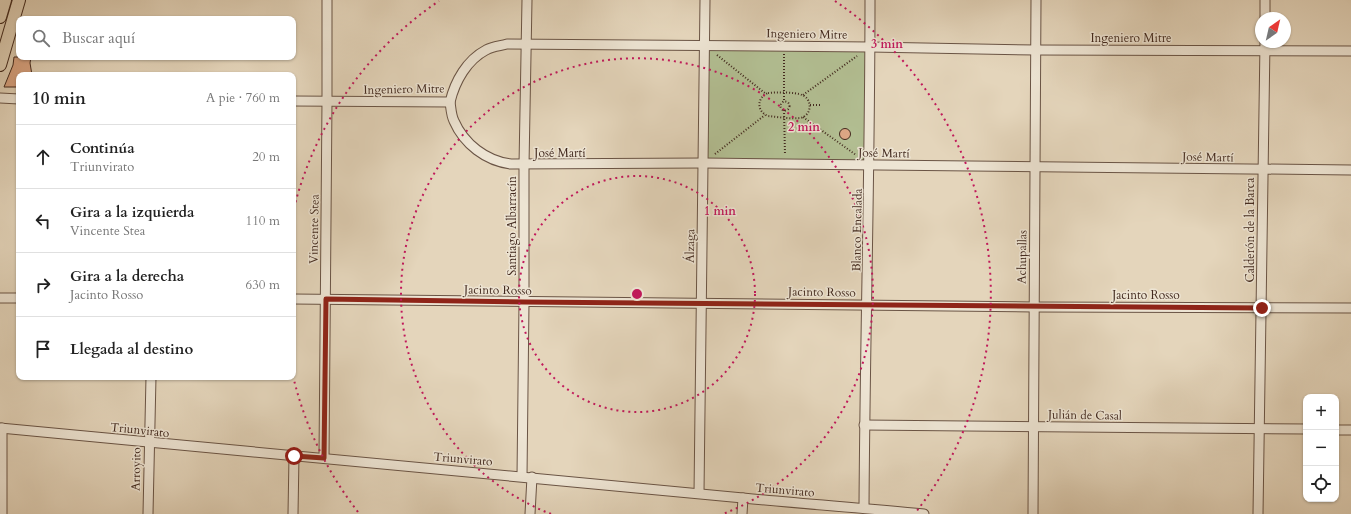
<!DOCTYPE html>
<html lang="es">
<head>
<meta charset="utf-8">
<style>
  :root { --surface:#fff; --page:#f2f2f2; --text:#222; --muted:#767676; --line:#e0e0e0 }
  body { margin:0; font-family:Cardo,serif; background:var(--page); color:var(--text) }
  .controls { position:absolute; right:12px; bottom:12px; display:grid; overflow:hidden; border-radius:8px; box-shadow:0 1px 3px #0004 }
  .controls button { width:36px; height:36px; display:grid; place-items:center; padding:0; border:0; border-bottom:1px solid var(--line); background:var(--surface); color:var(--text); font:20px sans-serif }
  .compass { position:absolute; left:1255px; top:12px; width:36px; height:36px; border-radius:50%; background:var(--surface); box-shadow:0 1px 3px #0004; rotate:34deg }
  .stop { position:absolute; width:12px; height:12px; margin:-9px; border:3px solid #8f2418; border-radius:50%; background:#fff }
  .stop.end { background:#8f2418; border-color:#fff; box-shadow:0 1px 4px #0008 }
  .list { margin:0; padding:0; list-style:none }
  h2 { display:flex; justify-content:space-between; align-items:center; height:52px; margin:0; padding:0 16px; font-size:17px }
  h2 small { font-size:13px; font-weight:400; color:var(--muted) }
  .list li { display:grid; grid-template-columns:26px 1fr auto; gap:12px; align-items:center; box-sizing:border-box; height:64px; padding:0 16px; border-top:1px solid var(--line) }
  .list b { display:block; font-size:15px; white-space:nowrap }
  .list p { margin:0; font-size:13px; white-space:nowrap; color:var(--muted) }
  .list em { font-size:13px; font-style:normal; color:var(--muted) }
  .icon { flex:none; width:22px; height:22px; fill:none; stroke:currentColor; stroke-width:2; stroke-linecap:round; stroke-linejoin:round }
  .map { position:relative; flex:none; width:1351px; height:514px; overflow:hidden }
  .search { position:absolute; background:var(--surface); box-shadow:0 1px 3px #0004; left:16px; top:16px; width:280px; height:44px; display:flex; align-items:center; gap:10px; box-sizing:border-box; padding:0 14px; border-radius:8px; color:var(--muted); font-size:15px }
  .panel { position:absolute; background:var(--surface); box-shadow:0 1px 3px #0004; left:16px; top:72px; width:280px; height:308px; border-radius:8px }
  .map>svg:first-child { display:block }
  .green { fill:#b2be92; stroke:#7a7458 }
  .building { fill:#dca684; stroke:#42291e }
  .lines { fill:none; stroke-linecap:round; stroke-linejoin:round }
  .minor-casing { stroke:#6a5445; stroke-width:11 }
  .major-casing { stroke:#42291e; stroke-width:14 }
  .path { stroke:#42291e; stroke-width:2; stroke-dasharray:1 2; stroke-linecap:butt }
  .minor { stroke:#ede4d3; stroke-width:9 }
  .major { stroke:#e4d5bb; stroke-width:12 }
  .route { stroke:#8f2418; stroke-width:5 }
  .ring { fill:none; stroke:#c2185b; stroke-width:2; stroke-dasharray:2 4 }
  .labels { text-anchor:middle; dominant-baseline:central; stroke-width:3; stroke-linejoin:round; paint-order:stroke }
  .street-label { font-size:12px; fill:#42291e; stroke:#ede4d3 }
  .centre { fill:#c2185b; stroke:#ede4d3; stroke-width:2 }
  .ring-label { font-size:12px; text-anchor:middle; font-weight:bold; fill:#c2185b; stroke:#ede4d3; stroke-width:3; stroke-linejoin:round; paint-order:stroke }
</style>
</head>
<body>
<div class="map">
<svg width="1351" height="514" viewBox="0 0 1351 514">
  <rect width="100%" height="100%" fill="#e4d5bb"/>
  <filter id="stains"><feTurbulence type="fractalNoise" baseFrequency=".005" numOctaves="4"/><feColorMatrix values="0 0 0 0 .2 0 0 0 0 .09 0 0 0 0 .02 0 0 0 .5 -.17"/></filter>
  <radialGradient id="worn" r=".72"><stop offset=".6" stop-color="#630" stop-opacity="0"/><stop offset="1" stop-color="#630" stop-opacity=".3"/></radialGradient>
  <!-- green -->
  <polygon class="green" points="704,45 870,47 869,165 704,163"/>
  <!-- building -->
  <g class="building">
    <polygon points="14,57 31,57 30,63 32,75 19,75 19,87 4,87 13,65"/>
    <circle cx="845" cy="134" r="5.5"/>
  </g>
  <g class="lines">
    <defs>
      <g id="minor">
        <polyline points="1265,0 1265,18"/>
        <polyline points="0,98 19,99"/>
        <path d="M293,101L450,102C455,81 467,60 486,50C493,46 500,46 507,44L870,47L1036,50L1351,51"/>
        <path d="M450,102C451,108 451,115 454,121C464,144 486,161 511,164L704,163L1351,170"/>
        <polyline points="0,298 19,298"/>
        <polyline points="293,299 1034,307 1351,308"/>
        <polyline points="864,425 1306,429"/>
        <path d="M0,428C247,453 495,473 743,498C803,504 864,508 924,514"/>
        <polyline points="1336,430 1351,430"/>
        <polyline points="324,458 327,101 327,0"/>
        <polyline points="522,476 524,302 524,165 527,0"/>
        <polyline points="699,493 705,0"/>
        <path d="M864,508C865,339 870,169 870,0"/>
        <polyline points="2,514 2,428"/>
        <polyline points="148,514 151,377"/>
        <polyline points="293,514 294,456"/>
        <polyline points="530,514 532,477"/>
        <polyline points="742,514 743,498"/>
        <polyline points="1033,514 1036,0"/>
        <polyline points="1258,514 1265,42"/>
      </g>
      <g id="major">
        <polyline points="0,17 5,0"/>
        <polyline points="0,65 19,0"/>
      </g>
    </defs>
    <!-- minor casing -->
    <use href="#minor" class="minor-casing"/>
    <!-- major casing -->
    <use href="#major" class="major-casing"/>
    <!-- path -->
    <g class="path">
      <polyline points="784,54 784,101"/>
      <polyline points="717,55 766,94"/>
      <path d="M768,93C776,92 795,92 802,95C813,99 812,116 800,118C790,119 778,117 768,116C757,112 756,98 768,93Z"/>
      <polyline points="803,95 857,56"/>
      <circle cx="785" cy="106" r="4.5"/>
      <polyline points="810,105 821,105"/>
      <polyline points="784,110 785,155"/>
      <polyline points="803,117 856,155"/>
      <polyline points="715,154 765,115"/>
    </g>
    <!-- minor -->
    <use href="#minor" class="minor"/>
    <!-- major -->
    <use href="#major" class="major"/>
  </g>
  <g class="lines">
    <!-- route -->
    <polyline class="route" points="294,456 324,458 326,299 524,302 1262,308"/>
  </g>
  <!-- distance rings -->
  <g class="ring">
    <circle cx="637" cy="294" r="118"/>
    <path d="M551 514A236 236 0 1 1 723 514"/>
    <path d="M358 512A354 354 0 0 1 294 380M294 208A354 354 0 0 1 439 1M835 1A354 354 0 0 1 916 512"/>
  </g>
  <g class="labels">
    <!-- street labels -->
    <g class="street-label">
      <text transform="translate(807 34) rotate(1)">Ingeniero Mitre</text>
      <text x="1131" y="38">Ingeniero Mitre</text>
      <text transform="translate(404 89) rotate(-1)">Ingeniero Mitre</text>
      <text x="560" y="153">José Martí</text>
      <text transform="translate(884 153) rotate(1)">José Martí</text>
      <text transform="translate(1208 157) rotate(1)">José Martí</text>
      <text transform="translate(512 226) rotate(-90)">Santiago Albarracín</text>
      <text transform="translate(314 229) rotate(-89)">Vincente Stea</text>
      <text transform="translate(857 230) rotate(-89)">Blanco Encalada</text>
      <text transform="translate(1250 230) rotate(-90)">Calderón de la Barca</text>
      <text transform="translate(690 246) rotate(-89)">Álzaga</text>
      <text transform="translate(1022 257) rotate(-89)">Achupallas</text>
      <text transform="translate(498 290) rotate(1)">Jacinto Rosso</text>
      <text transform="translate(822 292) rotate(1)">Jacinto Rosso</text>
      <text x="1146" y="295">Jacinto Rosso</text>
      <text transform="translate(1085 415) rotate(1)">Julián de Casal</text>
      <text transform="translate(140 430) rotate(6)">Triunvirato</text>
      <text transform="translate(463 459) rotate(5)">Triunvirato</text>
      <text transform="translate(136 469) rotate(-89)">Arroyito</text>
      <text transform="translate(785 490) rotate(5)">Triunvirato</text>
    </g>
  </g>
  <circle cx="637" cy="294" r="6" class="centre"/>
  <g class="ring-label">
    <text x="887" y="48">3 min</text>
    <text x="804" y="131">2 min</text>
    <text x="720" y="215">1 min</text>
  </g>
  <rect width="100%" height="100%" filter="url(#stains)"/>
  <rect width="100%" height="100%" fill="url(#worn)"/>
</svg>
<div class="controls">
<button>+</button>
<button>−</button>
<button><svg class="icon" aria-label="locate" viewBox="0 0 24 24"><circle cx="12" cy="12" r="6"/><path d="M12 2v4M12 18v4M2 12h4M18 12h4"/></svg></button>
</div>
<svg class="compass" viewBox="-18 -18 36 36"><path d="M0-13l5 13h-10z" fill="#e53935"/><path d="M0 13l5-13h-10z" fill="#767676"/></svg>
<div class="stop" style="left:294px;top:456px"></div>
<div class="stop end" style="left:1262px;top:308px"></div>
<div class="search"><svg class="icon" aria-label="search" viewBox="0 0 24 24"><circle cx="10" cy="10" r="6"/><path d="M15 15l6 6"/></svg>Buscar aquí</div>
<section class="panel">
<h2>10 min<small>A pie · 760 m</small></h2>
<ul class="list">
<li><svg class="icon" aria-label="ahead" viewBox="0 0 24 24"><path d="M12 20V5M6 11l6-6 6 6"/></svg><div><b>Continúa</b><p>Triunvirato</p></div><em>20 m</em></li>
<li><svg class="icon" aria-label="left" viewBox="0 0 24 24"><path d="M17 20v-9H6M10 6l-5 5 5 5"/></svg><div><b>Gira a la izquierda</b><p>Vincente Stea</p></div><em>110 m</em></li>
<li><svg class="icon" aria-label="right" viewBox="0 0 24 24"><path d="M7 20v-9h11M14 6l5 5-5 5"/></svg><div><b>Gira a la derecha</b><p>Jacinto Rosso</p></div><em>630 m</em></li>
<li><svg class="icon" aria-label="arrive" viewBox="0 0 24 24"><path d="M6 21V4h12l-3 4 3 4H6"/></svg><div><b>Llegada al destino</b></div></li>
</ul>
</section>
</div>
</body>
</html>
